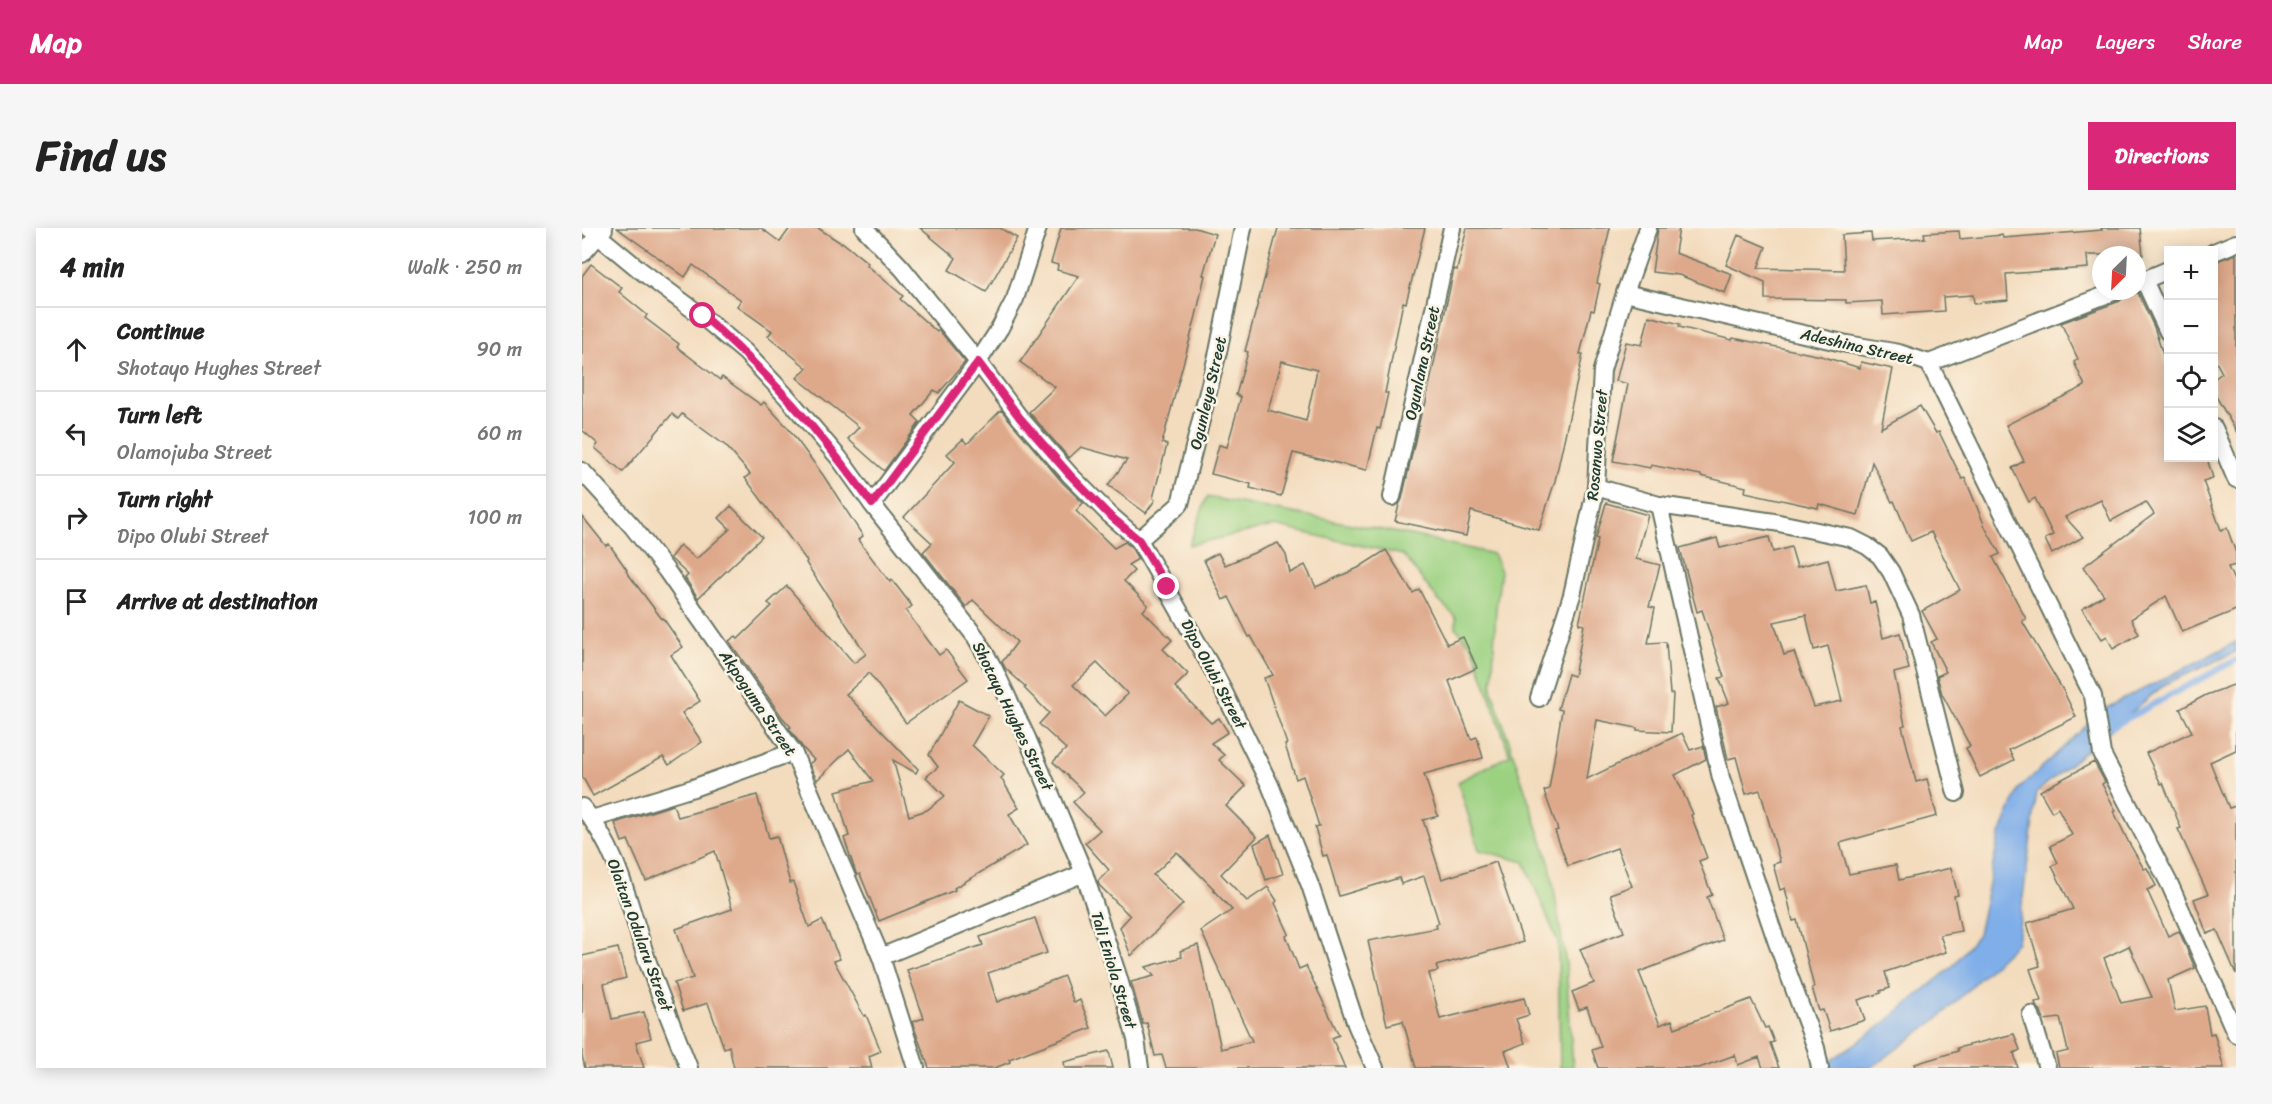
<!DOCTYPE html>
<html lang="en">
<head>
<meta charset="utf-8">
<style>
  :root { --surface:#fff; --page:#f6f6f6; --text:#222; --muted:#767676; --line:#e0e0e0; --accent:#db2777 }
  body { margin:0; font-family:Sriracha,sans-serif; background:var(--page); color:var(--text) }
  .controls { position:absolute; right:18px; top:18px; display:grid; overflow:hidden; border-radius:0px; box-shadow:0 3px 15px #0003 }
  .controls button { width:54px; height:54px; display:grid; place-items:center; padding:0; border:0; border-bottom:2px solid var(--line); background:var(--surface); color:var(--text); font:30px sans-serif }
  .compass { position:absolute; left:1510px; top:18px; width:54px; height:54px; border-radius:50%; background:var(--surface); box-shadow:0 3px 15px #0003; rotate:204deg }
  .stop { position:absolute; width:18px; height:18px; margin:-14px; border:4px solid #db2777; border-radius:50%; background:#fff }
  .stop.end { background:#db2777; border-color:#fff; box-shadow:0 2px 6px #0008 }
  .list { margin:0; padding:0; list-style:none }
  h2 { display:flex; justify-content:space-between; align-items:center; height:78px; margin:0; padding:0 24px; font-size:26px }
  h2 small { font-size:20px; font-weight:400; color:var(--muted) }
  .list li { display:grid; grid-template-columns:39px 1fr auto; gap:18px; align-items:center; box-sizing:border-box; height:84px; padding:0 24px; border-top:2px solid var(--line) }
  .list b { display:block; font-size:22px; white-space:nowrap }
  .list p { margin:0; font-size:20px; white-space:nowrap; color:var(--muted) }
  .list em { font-size:20px; font-style:normal; color:var(--muted) }
  .icon { flex:none; width:33px; height:33px; fill:none; stroke:currentColor; stroke-width:2; stroke-linecap:round; stroke-linejoin:round }
  .map { position:relative; flex:none; width:1654px; height:840px; overflow:hidden; border-radius:0px }
  header { display:flex; align-items:center; gap:36px; box-sizing:border-box; height:84px; padding:0 30px; background:var(--accent); color:#fff }
  header strong { font-size:28px }
  nav { display:flex; gap:33px; margin-inline-start:auto; font-size:21px }
  .intro { display:flex; align-items:center; justify-content:space-between; box-sizing:border-box; height:144px; padding:0 36px }
  h1 { margin:0; font-size:42px }
  .button { padding:15px 27px; border-radius:0px; background:var(--accent); color:#fff; font-size:21px; font-weight:700 }
  main { display:flex; gap:36px; padding:0 36px }
  aside { flex:1; background:var(--surface); border-radius:0px; box-shadow:0 3px 15px #0003 }
  .map>svg:first-child { display:block }
  .green { fill:#9cd182; stroke:#5e875b; stroke-width:1.5 }
  .water { fill:#7faee9; stroke:#4f768e; stroke-width:1.5 }
  .lines { fill:none; stroke-linecap:round; stroke-linejoin:round }
  .stream { stroke:#7faee9; stroke-width:6 }
  .building { fill:#dea98b; fill-rule:evenodd }
  .street-casing { stroke:#697564; stroke-width:20 }
  .street { stroke:#fff; stroke-width:16 }
  .route { stroke:#db2777; stroke-width:8 }
  .labels { text-anchor:middle; dominant-baseline:central; stroke-width:5; stroke-linejoin:round; paint-order:stroke }
  .street-label { font-size:16px; fill:#1f3d34; stroke:#fcf5e5 }
</style>
</head>
<body>
<header>
<strong>Map</strong>
<nav><a>Map</a><a>Layers</a><a>Share</a></nav>
</header>
<div class="intro"><h1>Find us</h1><a class="button">Directions</a></div>
<main>
<aside>
<h2>4 min<small>Walk · 250 m</small></h2>
<ul class="list">
<li><svg class="icon" aria-label="ahead" viewBox="0 0 24 24"><path d="M12 20V5M6 11l6-6 6 6"/></svg><div><b>Continue</b><p>Shotayo Hughes Street</p></div><em>90 m</em></li>
<li><svg class="icon" aria-label="left" viewBox="0 0 24 24"><path d="M17 20v-9H6M10 6l-5 5 5 5"/></svg><div><b>Turn left</b><p>Olamojuba Street</p></div><em>60 m</em></li>
<li><svg class="icon" aria-label="right" viewBox="0 0 24 24"><path d="M7 20v-9h11M14 6l5 5-5 5"/></svg><div><b>Turn right</b><p>Dipo Olubi Street</p></div><em>100 m</em></li>
<li><svg class="icon" aria-label="arrive" viewBox="0 0 24 24"><path d="M6 21V4h12l-3 4 3 4H6"/></svg><div><b>Arrive at destination</b></div></li>
</ul>
</aside>
<div class="map">
<svg width="1654" height="840" viewBox="0 0 1654 840">
  <rect width="100%" height="100%" fill="#fcf5e5"/>
  <filter id="ink" filterUnits="userSpaceOnUse"><feTurbulence type="fractalNoise" baseFrequency=".0167" numOctaves="2"/><feDisplacementMap in="SourceGraphic" scale="12" xChannelSelector="R" yChannelSelector="G"/><feConvolveMatrix kernelMatrix="1 2 1 2 8 2 1 2 1" color-interpolation-filters="sRGB"/></filter>
  <filter id="wash" filterUnits="userSpaceOnUse"><feTurbulence type="fractalNoise" baseFrequency=".008" numOctaves="4" result="noise"/><feDisplacementMap in="SourceGraphic" scale="24" xChannelSelector="R" yChannelSelector="G"/><feGaussianBlur stdDeviation="1.35" result="paint"/><feColorMatrix in="noise" values="0 0 0 0 0 0 0 0 0 0 0 0 0 0 0 0 0 1.4 0 .05"/><feComposite in="paint" operator="in"/></filter>
  <g filter="url(#wash)">
    <rect width="100%" height="100%" fill="#f3dcbe"/>
    <!-- green -->
    <polygon class="green" points="625,269 833,308 911,326 919,343 914,380 910,462 968,637 984,736 991,840 978,840 976,714 942,634 897,622 876,554 928,527 891,420 874,400 874,389 857,373 821,327 692,298 607,317"/>
    <!-- water -->
    <polygon class="water" points="1654,414 1654,424 1583,456 1455,564 1435,714 1358,789 1289,840 1238,840 1297,799 1371,738 1396,706 1417,609 1437,561 1522,481"/>
    <g class="lines">
      <!-- stream -->
      <polyline class="stream" points="1531,498 1654,432"/>
    </g>
    <g id="blocks">
      <!-- building -->
      <g class="building">
        <polygon points="35,0 179,0 198,14 208,0 236,0 259,15 260,14 286,35 285,37 321,68 318,71 355,104 357,102 383,134 357,165 352,162 331,187 338,194 302,243 266,211 277,199 215,150 225,140 186,108 190,103 155,78 159,72 111,37 103,49"/>
        <polygon points="338,0 418,0 435,10 404,64 367,42 374,30"/>
        <polygon points="479,0 613,0 633,6 621,47 623,47 614,88 580,215 585,217 571,270 573,272 564,285 526,257 545,232 499,219 487,230 447,184 473,159 438,134 497,48 475,42 476,37 469,35"/>
        <path d="M696,0H843L824,75L821,74L803,165H806L798,201L795,200L785,242L711,225L699,268L668,260L669,256L629,246L637,217L645,219L659,169L654,167L666,124L663,123ZM700,133L735,142L724,193L686,182Z"/>
        <polygon points="885,0 1028,0 1015,55 1018,56 1012,83 1009,82 998,126 1001,126 973,253 957,302 889,283 884,308 813,293 817,277 820,271 841,177 843,178 872,41 875,42"/>
        <polygon points="1076,0 1097,0 1093,25 1150,46 1143,65 1097,47 1070,44"/>
        <polygon points="1519,0 1558,0 1561,27 1505,27 1506,40 1424,46 1426,72 1392,75 1391,67 1361,69 1362,83 1301,87 1300,73 1264,75 1264,72 1183,71 1183,54 1144,37 1156,7 1184,19 1176,40 1262,42 1260,7 1289,5 1290,13 1343,10 1342,5 1377,3 1378,11 1420,7 1421,10 1520,2"/>
        <polygon points="1654,26 1654,203 1632,165 1632,151 1640,145 1632,130 1632,34"/>
        <polygon points="9,36 40,60 37,64 65,87 63,90 97,116 95,119 138,152 140,149 179,177 182,174 206,200 241,247 281,308 276,312 308,354 310,352 330,378 324,383 357,427 364,422 386,451 324,495 287,445 264,466 336,541 334,545 311,532 327,588 345,582 363,568 344,549 356,539 347,527 377,472 407,488 390,517 422,547 419,550 437,580 427,586 445,617 372,660 373,662 297,693 278,646 275,647 274,645 262,610 267,608 254,563 291,553 267,521 235,552 227,536 232,532 221,520 207,500 209,499 200,489 147,413 154,408 156,411 190,378 186,375 205,358 272,435 284,426 224,335 225,333 163,250 168,246 144,218 100,186 96,191 90,186 41,244 13,220 16,216 0,202 0,48"/>
        <polygon points="1544,63 1556,65 1572,99 1587,145 1587,230 1625,230 1631,250 1621,253 1639,302 1645,300 1654,325 1654,337 1646,339 1654,357 1654,382 1600,404 1584,368 1549,391 1557,406 1531,421 1525,408 1520,411 1500,381 1522,367 1501,339 1572,286 1564,274 1529,293 1519,272 1483,289 1501,309 1470,326 1463,311 1471,307 1453,270 1447,274 1430,240 1442,233 1424,197 1503,158 1492,134 1496,131 1479,95 1538,73 1542,69"/>
        <polygon points="1067,88 1098,96 1097,99 1150,112 1151,110 1239,128 1278,140 1279,134 1311,141 1299,200 1338,178 1354,205 1357,204 1380,251 1383,250 1404,301 1418,326 1411,329 1444,391 1440,393 1481,462 1494,489 1427,522 1432,532 1398,549 1384,520 1388,518 1360,466 1355,448 1364,444 1349,414 1355,411 1340,383 1378,362 1349,304 1329,313 1312,273 1310,274 1290,234 1276,287 1237,276 1236,280 1163,264 1164,259 1119,248 1119,247 1069,237 1068,240 1031,233 1046,156 1034,153 1044,114 1060,117"/>
        <path d="M419,182L480,254L501,275L494,283L532,320L543,314L549,319L556,331L546,337L552,343L542,353L566,377L561,383L590,412L581,421L606,446L593,459L629,495L637,490L646,504L629,515L642,527L637,532L664,558L644,578L675,609L639,646L665,673L686,659L695,673L693,675L707,706L704,708L717,741L724,738L757,807L750,810L763,840H584L580,827L573,828L565,795L561,796L549,754L572,748L564,739L600,729L598,723L616,717L639,821L670,813L619,703L650,682L631,662L632,661L595,624L571,647L601,676L549,728L538,699L548,688L517,657L516,653L527,642L503,615L518,602L491,574L502,564L471,534L484,521L457,496L467,485L442,460L444,459L424,441L420,434L435,414L391,372L384,379L341,324L350,315L322,289L373,234L365,226L381,211L385,216ZM515,435L546,466L523,488L491,457Z"/>
        <polygon points="1024,275 1066,287 1054,331 1078,337 1067,379 1073,380 1066,415 1084,414 1088,466 1091,466 1089,504 1055,502 1055,500 1015,492 1005,551 1100,505 1108,522 1121,518 1124,531 1093,547 1111,586 1109,587 1125,630 1117,633 1130,667 1125,669 1141,712 1057,744 1078,797 1090,792 1093,800 1169,771 1183,800 1186,799 1192,814 1188,815 1197,840 1181,840 1177,829 1156,837 1153,827 1117,840 1016,840 1010,822 1019,819 1005,779 997,782 990,764 1012,755 998,721 1042,704 1028,666 1050,658 1035,620 986,638 973,603 976,602 962,563 967,561 980,482 976,481 986,446 992,448 1002,397 997,396 1016,311 1014,310"/>
        <polygon points="149,278 180,309 116,370 103,350 106,347 88,330 98,317 114,331 148,301 137,290"/>
        <polygon points="0,288 24,318 27,316 45,342 44,343 80,391 81,390 101,419 89,427 118,473 100,485 120,514 87,537 81,529 11,568 0,548"/>
        <path d="M1187,309L1191,324L1209,319L1215,339L1246,331L1254,363L1284,357L1288,375L1293,374L1301,410L1318,405L1327,441L1312,445L1323,497L1320,498L1334,554L1345,551L1355,588L1258,615L1267,646L1314,637L1317,652L1369,640L1376,667L1372,668L1379,703L1358,707L1364,724L1303,744L1308,760L1298,763L1299,765L1276,772L1283,792L1248,803L1241,782L1237,783L1230,760L1232,759L1215,692L1211,693L1203,660L1198,662L1191,636L1198,634L1178,562L1164,566L1154,529L1146,531L1134,479L1147,475L1137,450L1142,449L1120,382L1115,384L1098,320L1135,310L1138,320ZM1224,387L1232,422L1246,418L1260,473L1232,479L1212,424L1202,427L1192,394Z"/>
        <polygon points="696,315 704,327 708,345 723,337 734,359 776,340 804,322 831,365 837,361 865,416 881,409 895,440 867,453 889,511 895,509 901,530 842,546 856,588 841,592 860,651 914,634 941,714 854,738 856,743 847,745 858,791 942,770 947,787 934,791 943,815 923,823 929,840 834,840 821,793 805,797 786,713 855,700 854,696 857,695 842,648 819,656 817,650 757,668 745,627 741,628 733,599 737,598 721,548 714,551 703,517 705,516 682,450 691,447 669,408 667,409 647,369 641,372 622,332 636,325 643,337"/>
        <polygon points="1654,456 1654,522 1628,534 1647,580 1654,578 1654,746 1635,702 1625,706 1612,671 1626,666 1596,601 1599,600 1581,555 1579,556 1564,525 1610,504 1598,481 1624,467"/>
        <path d="M1512,534L1523,554L1520,556L1534,583L1532,584L1546,613L1562,641L1565,640L1574,658L1565,662L1586,708L1597,703L1613,740L1586,752L1593,783L1623,778L1628,806L1632,805L1642,840H1477L1474,826L1486,823L1478,790L1462,792L1459,783L1454,778L1453,774L1459,773L1448,741L1458,738L1445,695L1491,681L1470,638L1476,635L1468,618L1490,607L1476,580L1470,584L1458,563ZM1547,718L1570,769L1539,775L1522,730Z"/>
        <polygon points="175,567 187,610 195,608 208,655 211,654 227,699 240,692 258,731 252,733 282,788 284,787 299,823 287,828 290,840 152,840 147,818 142,820 126,775 101,783 92,755 111,750 94,701 150,681 133,623 64,653 46,612 40,614 33,595 91,577 96,589"/>
        <polygon points="688,607 701,646 684,652 672,616"/>
        <polygon points="453,690 465,725 406,745 415,774 482,748 492,775 498,772 509,800 427,831 428,834 413,840 347,840 330,794 342,790 325,742 401,717 398,709"/>
        <polygon points="36,720 44,750 22,756 30,791 62,784 69,810 54,814 62,840 3,840 0,828 0,728"/>
        <polygon points="1432,806 1438,822 1432,825 1436,840 1334,840 1333,836 1376,823 1375,820"/>
        <polygon points="527,823 531,840 483,840 482,834"/>
      </g>
    </g>
  </g>
  <g filter="url(#ink)">
    <use href="#blocks" fill-opacity="0" stroke="#697564" stroke-width="1.5"/>
    <g class="lines">
      <defs>
        <g id="street">
          <polyline points="7,0 58,42 121,89 163,124 205,169 257,230 290,276 393,408 412,441 445,510 502,645 536,748 554,811 558,840"/>
          <polyline points="282,0 320,40 396,134 438,190 488,247 527,286 557,312 632,444 688,557 728,657 774,796 793,840"/>
          <polyline points="1632,24 1654,15"/>
          <polyline points="0,26 22,1"/>
          <polyline points="1562,52 1586,104"/>
          <polyline points="1555,55 1586,42"/>
          <polyline points="1043,65 1265,116 1317,125 1347,135 1534,63"/>
          <polyline points="1347,135 1511,468 1520,526 1588,657 1654,806"/>
          <polyline points="1632,200 1654,251"/>
          <polyline points="0,243 50,298 84,342 211,524 299,729 334,840"/>
          <polyline points="1014,259 1077,277 1192,294 1269,310 1285,318 1298,328 1309,344 1329,387 1374,565"/>
          <polyline points="810,269 870,0"/>
          <polyline points="290,276 396,134 418,100 433,71 456,0"/>
          <polyline points="1077,277 1139,550 1194,712 1234,820 1238,840"/>
          <polyline points="557,312 598,276 636,124 661,0"/>
          <polyline points="957,470 990,367 1014,259 1020,142 1043,65 1066,0"/>
          <path d="M0,579C37,621 48,681 65,732C78,768 93,804 107,840"/>
          <polyline points="10,591 111,560 211,524"/>
          <polyline points="299,729 502,645"/>
          <polyline points="1449,787 1465,840"/>
        </g>
      </defs>
      <!-- street casing -->
      <use href="#street" class="street-casing"/>
      <!-- street -->
      <use href="#street" class="street"/>
    </g>
  </g>
  <g class="lines" filter="url(#ink)">
    <!-- route -->
    <path class="route" d="M121,88C187,145 239,205 290,276L396,134L438,190L488,247L526,286L557,312L585,359"/>
  </g>
  <g class="labels">
    <!-- street labels -->
    <g class="street-label">
      <text transform="translate(1275 118) rotate(13)">Adeshina Street</text>
      <text transform="translate(840 135) rotate(-78)">Ogunlana Street</text>
      <text transform="translate(626 165) rotate(-77)">Ogunleye Street</text>
      <text transform="translate(1015 217) rotate(-85)">Rosanwo Street</text>
      <text transform="translate(632 446) rotate(62)">Dipo Olubi Street</text>
      <text transform="translate(176 475) rotate(56)">Akpoguma Street</text>
      <text transform="translate(431 488) rotate(64)">Shotayo Hughes Street</text>
      <text transform="translate(58 707) rotate(70)">Olaitan Odularu Street</text>
      <text transform="translate(532 742) rotate(73)">Tali Eniola Street</text>
    </g>
  </g>
</svg>
<div class="controls">
<button>+</button>
<button>−</button>
<button><svg class="icon" aria-label="locate" viewBox="0 0 24 24"><circle cx="12" cy="12" r="6"/><path d="M12 2v4M12 18v4M2 12h4M18 12h4"/></svg></button>
<button><svg class="icon" aria-label="layers" viewBox="0 0 24 24"><path d="M12 4l9 5-9 5-9-5zM3 14l9 5 9-5"/></svg></button>
</div>
<svg class="compass" viewBox="-18 -18 36 36"><path d="M0-13l5 13h-10z" fill="#e53935"/><path d="M0 13l5-13h-10z" fill="#767676"/></svg>
<div class="stop" style="left:121px;top:88px"></div>
<div class="stop end" style="left:585px;top:359px"></div>
</div>
</main>
</body>
</html>
